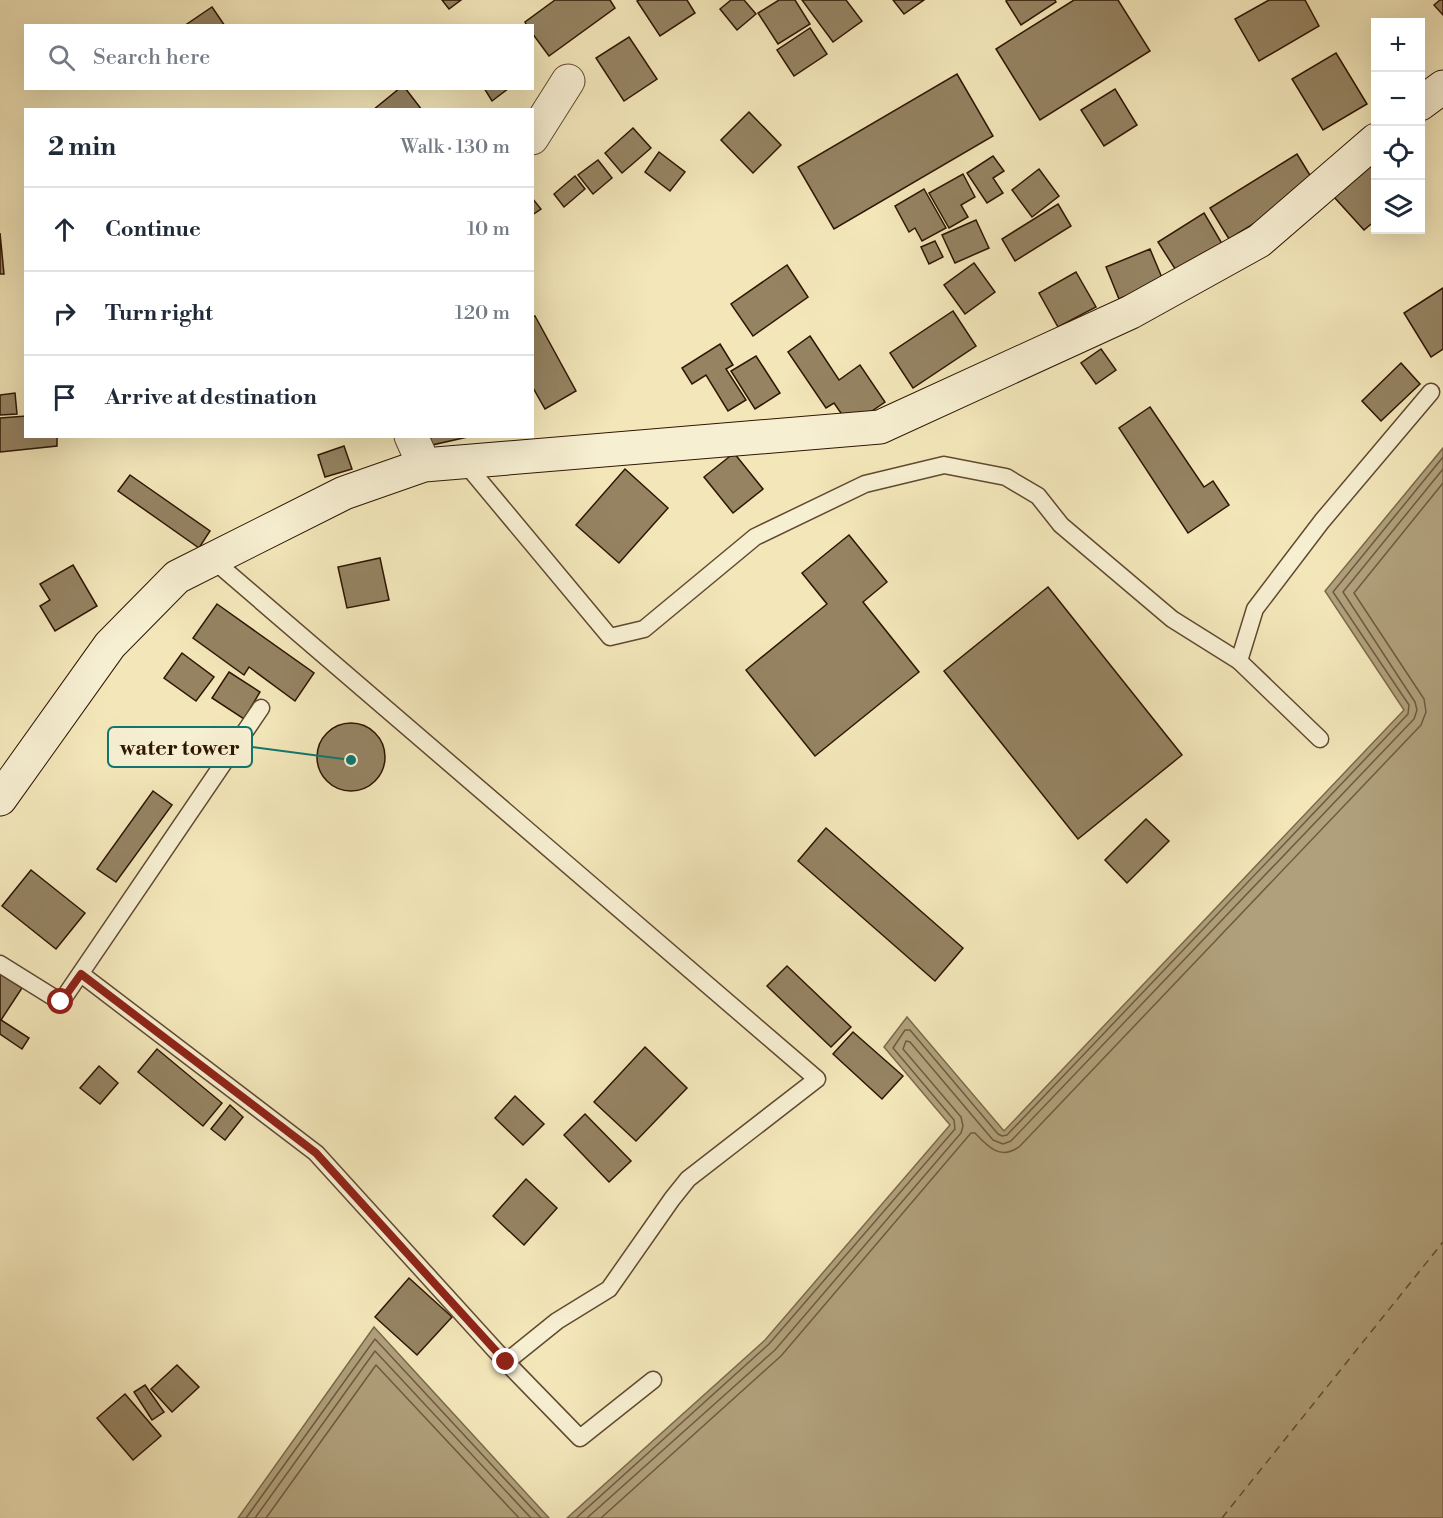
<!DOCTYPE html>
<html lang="en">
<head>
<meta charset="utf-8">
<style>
  :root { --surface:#fff; --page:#f6f6f7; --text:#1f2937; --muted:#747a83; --line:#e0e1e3 }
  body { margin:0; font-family:"Libre Bodoni",serif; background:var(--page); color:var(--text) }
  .controls { position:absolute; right:18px; top:18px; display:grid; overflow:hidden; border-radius:0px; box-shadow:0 6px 24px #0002 }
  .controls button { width:54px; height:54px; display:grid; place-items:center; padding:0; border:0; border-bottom:2px solid var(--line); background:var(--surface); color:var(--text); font:30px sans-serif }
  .stop { position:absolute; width:18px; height:18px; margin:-14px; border:4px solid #8f2418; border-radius:50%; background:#fff }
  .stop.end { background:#8f2418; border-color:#fff; box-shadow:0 2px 6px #0008 }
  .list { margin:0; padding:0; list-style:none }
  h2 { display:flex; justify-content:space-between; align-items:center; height:78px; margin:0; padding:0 24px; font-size:26px }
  h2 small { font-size:20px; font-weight:400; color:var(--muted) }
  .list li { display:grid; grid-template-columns:39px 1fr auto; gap:18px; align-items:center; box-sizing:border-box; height:84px; padding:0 24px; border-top:2px solid var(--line) }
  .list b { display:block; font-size:22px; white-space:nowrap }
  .list em { font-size:20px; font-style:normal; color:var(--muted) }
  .icon { flex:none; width:33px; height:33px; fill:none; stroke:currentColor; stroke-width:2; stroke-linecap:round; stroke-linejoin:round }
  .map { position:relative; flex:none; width:1443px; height:1518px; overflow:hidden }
  .search { position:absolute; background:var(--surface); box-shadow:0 6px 24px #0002; left:24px; top:24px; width:510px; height:66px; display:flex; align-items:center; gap:15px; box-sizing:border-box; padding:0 21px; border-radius:0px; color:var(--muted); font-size:22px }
  .panel { position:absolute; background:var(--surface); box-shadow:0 6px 24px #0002; left:24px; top:108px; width:510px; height:330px; border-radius:0px }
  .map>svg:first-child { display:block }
  .water { fill:#b0a07b; stroke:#7c694b; stroke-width:1.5 }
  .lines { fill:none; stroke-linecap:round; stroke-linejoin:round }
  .shore { stroke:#705b3e; stroke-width:1.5 }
  .ferry { stroke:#634d32; stroke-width:1.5; stroke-dasharray:8 6; stroke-linecap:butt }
  .building { fill:#958362; stroke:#2f1602; stroke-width:1.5 }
  .lane-casing { stroke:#604a30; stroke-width:19 }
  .street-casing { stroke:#604a30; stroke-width:35 }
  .secondary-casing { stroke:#2f1602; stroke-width:35 }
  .lane { stroke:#f7efd2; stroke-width:16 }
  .street { stroke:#f7efd2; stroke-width:33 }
  .secondary { stroke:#f7efd2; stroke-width:33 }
  .route { stroke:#8f2418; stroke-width:8 }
  .leader { fill:none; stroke:#0f766e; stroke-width:2 }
  .callout-dot { fill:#0f766e; stroke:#f7efd2; stroke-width:2 }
  .callout { fill:#f7efd2; stroke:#0f766e; stroke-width:2 }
  .callout-label { font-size:22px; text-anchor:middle; font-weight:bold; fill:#2f1602 }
</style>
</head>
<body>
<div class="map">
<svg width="1443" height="1518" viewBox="0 0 1443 1518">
  <rect width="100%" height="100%" fill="#f3e7ba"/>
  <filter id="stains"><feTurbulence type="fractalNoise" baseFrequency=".00333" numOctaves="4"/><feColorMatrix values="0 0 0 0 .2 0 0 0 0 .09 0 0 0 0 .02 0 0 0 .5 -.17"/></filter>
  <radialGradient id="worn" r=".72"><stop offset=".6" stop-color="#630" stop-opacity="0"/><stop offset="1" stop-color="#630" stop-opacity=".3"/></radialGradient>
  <!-- water -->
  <g class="water">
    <polygon points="1443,448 1443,1518 567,1518 765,1340 950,1125 884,1047 907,1017 1004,1131 1404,710 1325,591"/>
    <polygon points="374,1327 549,1518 238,1518"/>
  </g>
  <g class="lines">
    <!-- shore -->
    <g class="shore">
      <polyline points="246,1518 375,1339 541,1518"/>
      <polyline points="255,1518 375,1351 531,1518"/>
      <polyline points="266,1518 376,1365 519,1518"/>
      <polyline points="576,1518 769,1344 955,1129 954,1120 893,1048 905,1030 910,1030 998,1134 1002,1136 1007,1135 1408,714 1409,705 1333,592 1443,457"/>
      <polyline points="587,1518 775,1350 961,1133 963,1126 961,1117 903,1049 906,1041 910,1042 993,1140 1003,1144 1011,1141 1414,719 1417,710 1415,702 1343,592 1443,469"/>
      <path d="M601,1518L781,1356L971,1133H975C988,1147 1001,1161 1020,1146L1421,725L1426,712L1424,699L1354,593L1443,483"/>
    </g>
    <!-- ferry -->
    <polyline class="ferry" points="1222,1518 1443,1242"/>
  </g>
  <!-- building -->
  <g class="building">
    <polygon points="442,0 461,0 449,9"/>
    <polygon points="555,0 610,0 615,8 549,56 532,33 532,26 527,26 525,22"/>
    <polygon points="639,0 687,0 695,13 660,36 637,1"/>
    <polygon points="731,0 744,0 756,14 737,30 720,9"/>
    <polygon points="779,0 795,0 810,24 778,44 758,13"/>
    <polygon points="802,0 846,0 862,21 833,42"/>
    <polygon points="893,0 924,0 904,14"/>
    <polygon points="1007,0 1055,0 1056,2 1021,25 1006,1"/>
    <polygon points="1074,0 1118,0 1150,51 1040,120 996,49"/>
    <polygon points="1269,0 1305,0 1319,26 1259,61 1235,19"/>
    <polygon points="1440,0 1443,0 1443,15 1434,5"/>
    <polygon points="212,7 225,26 184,26"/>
    <polygon points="810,28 827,54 794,76 777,50"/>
    <polygon points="629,37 657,79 624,101 596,58"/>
    <polygon points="1336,53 1367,104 1323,130 1292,79"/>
    <polygon points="957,74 993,136 834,229 798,167"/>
    <polygon points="400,88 405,88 422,110 373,110"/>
    <polygon points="484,88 509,88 492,101"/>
    <polygon points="1115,89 1137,125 1104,146 1081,110"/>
    <polygon points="749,112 781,145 753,173 721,140"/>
    <polygon points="633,128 651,148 622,173 605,153"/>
    <polygon points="659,152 685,172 670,191 645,172"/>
    <polygon points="1297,154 1316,185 1229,239 1210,208"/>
    <polygon points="993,156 1004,171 993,178 1003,193 987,203 967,173"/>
    <polygon points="598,160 612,178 593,194 578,175"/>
    <polygon points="1376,160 1376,220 1364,230 1334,197"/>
    <polygon points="1039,169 1059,196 1032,217 1012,190"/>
    <polygon points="963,174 975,197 961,205 968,217 949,228 929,193"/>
    <polygon points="575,176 585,189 564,207 554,194"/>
    <polygon points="924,189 946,228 922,241 915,228 909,232 895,206"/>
    <polygon points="532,198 541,209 532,215"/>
    <polygon points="1058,204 1071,226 1015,261 1002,239"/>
    <polygon points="1204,213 1224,247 1179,275 1158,242"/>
    <polygon points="976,220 989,248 955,263 942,235"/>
    <polygon points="0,233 4,274 0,274"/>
    <polygon points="935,241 943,257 929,264 921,247"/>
    <polygon points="1150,249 1163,280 1119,299 1106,267"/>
    <polygon points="974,263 995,292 965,314 944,285"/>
    <polygon points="787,265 808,297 753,336 731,304"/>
    <polygon points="1076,272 1096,307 1058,327 1039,293"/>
    <polygon points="1443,288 1443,349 1431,357 1404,313"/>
    <polygon points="953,311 976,346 913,388 890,353"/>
    <polygon points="535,316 576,391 545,409 532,386 532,317"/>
    <polygon points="810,336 839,380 860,365 885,402 850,426 834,403 826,408 788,352"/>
    <polygon points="720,344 733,365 726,369 746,400 728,411 706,375 692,384 682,368"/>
    <polygon points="1101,349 1116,370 1096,384 1081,363"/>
    <polygon points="756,356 780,393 755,409 731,371"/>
    <polygon points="1401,363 1420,384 1381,421 1362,401"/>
    <polygon points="15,393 17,414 0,415 0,395"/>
    <polygon points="1150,407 1204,487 1213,481 1229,505 1188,533 1119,428"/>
    <polygon points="26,416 26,436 57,436 57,446 0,452 0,418"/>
    <polygon points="430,436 472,436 432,445"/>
    <polygon points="344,446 352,469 325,477 318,455"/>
    <polygon points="734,453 763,489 733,513 704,477"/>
    <polygon points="625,469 668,508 619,563 576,525"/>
    <polygon points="130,475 210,531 199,548 118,491"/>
    <polygon points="849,535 887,582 863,602 919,672 815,756 746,670 827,604 802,573"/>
    <polygon points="380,558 389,600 347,608 338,567"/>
    <polygon points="73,565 97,606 55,631 40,606 50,600 40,584"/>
    <polygon points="1048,587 1182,755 1078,839 944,671"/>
    <polygon points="217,604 314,673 295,701 249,667 244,675 193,638"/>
    <polygon points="182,653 214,677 196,701 164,678"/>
    <polygon points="229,672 260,692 244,719 212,698"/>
    <circle cx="351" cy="757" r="34"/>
    <polygon points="153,791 172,805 116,882 97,869"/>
    <polygon points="1146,819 1169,841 1127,883 1105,860"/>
    <polygon points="826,828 963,948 935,981 798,861"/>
    <polygon points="31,870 85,913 56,949 2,906"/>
    <polygon points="787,966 851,1027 831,1047 767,986"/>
    <polygon points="0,974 22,988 1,1020 29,1038 22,1049 0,1034"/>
    <polygon points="853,1032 903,1076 882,1099 833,1054"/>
    <polygon points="645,1047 687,1088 636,1141 594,1102"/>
    <polygon points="157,1049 222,1103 203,1126 138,1072"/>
    <polygon points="99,1066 118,1083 100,1104 80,1088"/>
    <polygon points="515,1096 544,1124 523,1145 495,1118"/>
    <polygon points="230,1105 243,1117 225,1140 211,1129"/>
    <polygon points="585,1114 631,1161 609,1182 564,1135"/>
    <polygon points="526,1179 557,1208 524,1245 493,1216"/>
    <polygon points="409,1278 452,1317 417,1355 375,1317"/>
    <polygon points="177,1365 199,1387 172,1412 151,1389"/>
    <polygon points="145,1385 164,1412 152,1420 134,1392"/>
    <polygon points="125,1394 161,1436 133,1460 97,1418"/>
  </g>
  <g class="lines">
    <defs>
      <g id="lane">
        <polyline points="464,462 610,637 644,629 755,537 865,484 944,465 1006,477 1038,496 1061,525 1172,619 1239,661 1320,739"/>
        <polyline points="212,559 817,1079 688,1179 672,1199 609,1289 557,1321 506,1362"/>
        <polyline points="1239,661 1255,609 1322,521 1431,392"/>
        <polyline points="0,964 61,1002 261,708"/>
        <polyline points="81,974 316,1153 506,1362 580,1438 653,1380"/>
      </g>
      <g id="street">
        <polyline points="532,138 568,81"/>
        <polyline points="411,436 424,465"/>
      </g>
      <g id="secondary">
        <polyline points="1420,104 1443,87"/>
        <polyline points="0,799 110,645 177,577 344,493 424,465 880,427 1131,312 1259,241 1376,140"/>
      </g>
    </defs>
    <!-- lane casing -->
    <use href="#lane" class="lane-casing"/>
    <!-- street casing -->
    <use href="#street" class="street-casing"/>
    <!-- secondary casing -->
    <use href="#secondary" class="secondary-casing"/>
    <!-- lane -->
    <use href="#lane" class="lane"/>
    <!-- street -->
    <use href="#street" class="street"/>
    <!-- secondary -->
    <use href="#secondary" class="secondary"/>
  </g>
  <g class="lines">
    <!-- route -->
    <polyline class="route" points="61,1002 81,974 316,1153 506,1362"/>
  </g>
  <!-- callouts -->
  <path class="leader" d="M351 760L252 747"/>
  <circle class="callout-dot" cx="351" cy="760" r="6"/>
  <rect class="callout" x="108" y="727" width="144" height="40" rx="6"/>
  <g class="callout-label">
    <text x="180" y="755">water tower</text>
  </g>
  <rect width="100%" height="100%" filter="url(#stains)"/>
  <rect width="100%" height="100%" fill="url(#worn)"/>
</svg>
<div class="controls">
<button>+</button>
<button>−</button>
<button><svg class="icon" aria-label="locate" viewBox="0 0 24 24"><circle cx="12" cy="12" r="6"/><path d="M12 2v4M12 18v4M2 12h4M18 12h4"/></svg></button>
<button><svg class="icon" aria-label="layers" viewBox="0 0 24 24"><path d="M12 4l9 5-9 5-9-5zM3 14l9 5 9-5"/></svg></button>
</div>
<div class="stop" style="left:61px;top:1002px"></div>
<div class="stop end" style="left:506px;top:1362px"></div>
<div class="search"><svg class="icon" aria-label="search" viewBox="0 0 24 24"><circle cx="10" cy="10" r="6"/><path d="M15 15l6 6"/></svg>Search here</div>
<section class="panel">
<h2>2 min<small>Walk · 130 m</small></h2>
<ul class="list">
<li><svg class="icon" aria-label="ahead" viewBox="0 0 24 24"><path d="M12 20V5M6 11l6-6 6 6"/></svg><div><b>Continue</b></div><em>10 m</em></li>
<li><svg class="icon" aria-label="right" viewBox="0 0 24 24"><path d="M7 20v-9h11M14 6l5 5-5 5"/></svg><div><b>Turn right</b></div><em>120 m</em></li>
<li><svg class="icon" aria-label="arrive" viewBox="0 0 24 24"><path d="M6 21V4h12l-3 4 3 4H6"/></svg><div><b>Arrive at destination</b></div></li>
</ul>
</section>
</div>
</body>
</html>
